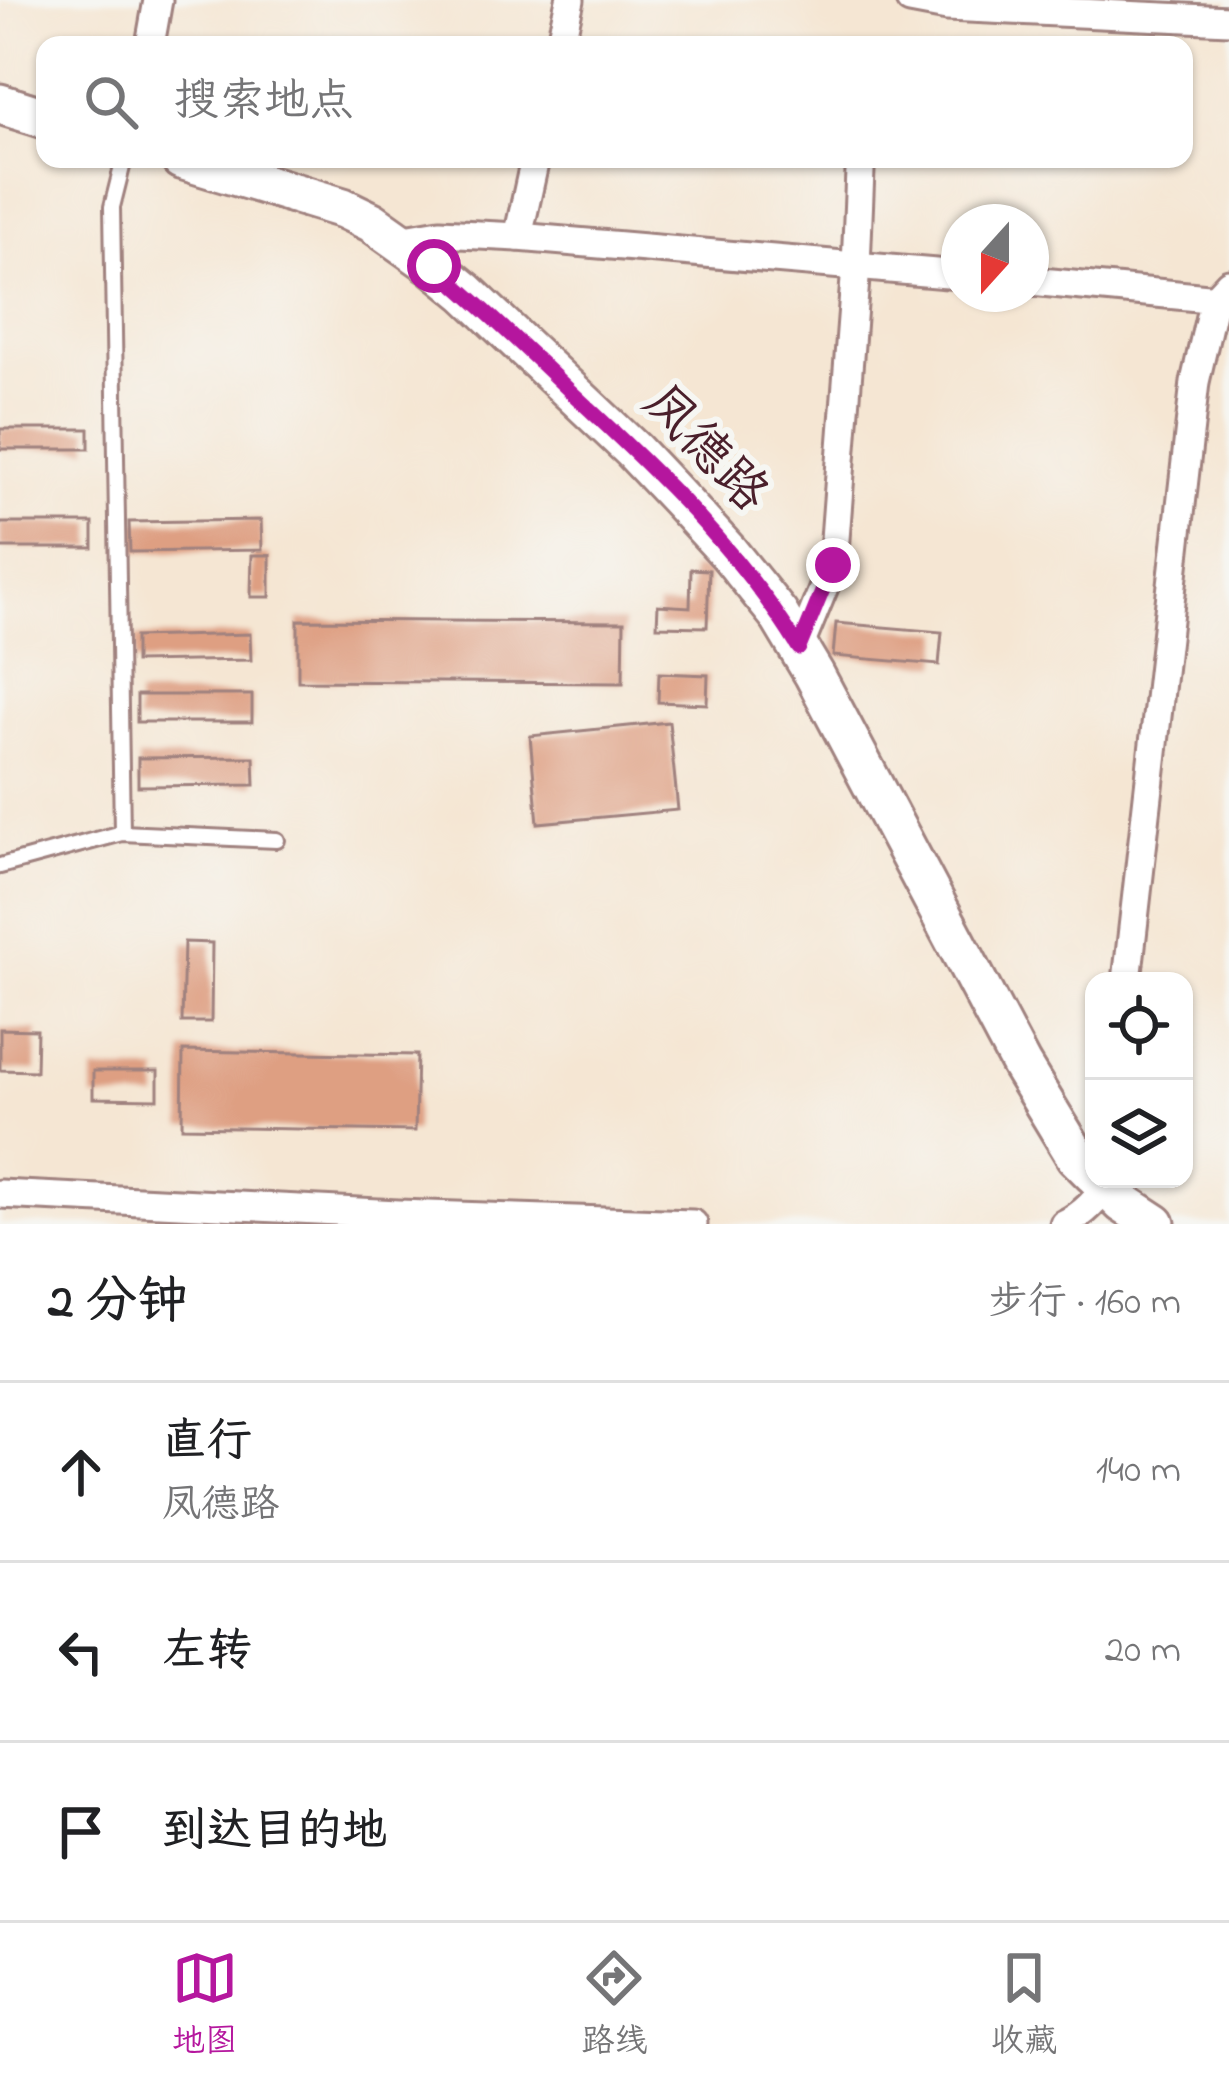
<!DOCTYPE html>
<html lang="zh">
<head>
<meta charset="utf-8">
<style>
  :root { --surface:#fff; --page:#f6f6f6; --text:#202124; --muted:#757577; --line:#e0e0e0; --accent:#b5179e }
  body { margin:0; font-family:"Indie Flower","LXGW WenKai TC",sans-serif; background:var(--page); color:var(--text) }
  .controls { position:absolute; right:36px; bottom:36px; display:grid; overflow:hidden; border-radius:24px; box-shadow:0 3px 9px #0004 }
  .controls button { width:108px; height:108px; display:grid; place-items:center; padding:0; border:0; border-bottom:3px solid var(--line); background:var(--surface); color:var(--text); font:60px sans-serif }
  .compass { position:absolute; left:941px; top:204px; width:108px; height:108px; border-radius:50%; background:var(--surface); box-shadow:0 3px 9px #0004; rotate:201deg }
  .stop { position:absolute; width:36px; height:36px; margin:-27px; border:9px solid #b5179e; border-radius:50%; background:#fff }
  .stop.end { background:#b5179e; border-color:#fff; box-shadow:0 3px 12px #0008 }
  .list { margin:0; padding:0; list-style:none }
  h2 { display:flex; justify-content:space-between; align-items:center; height:156px; margin:0; padding:0 48px; font-size:51px }
  h2 small { font-size:39px; font-weight:400; color:var(--muted) }
  .list li { display:grid; grid-template-columns:78px 1fr auto; gap:36px; align-items:center; box-sizing:border-box; height:180px; padding:0 48px; border-top:3px solid var(--line) }
  .list b { display:block; font-size:45px; white-space:nowrap }
  .list p { margin:0; font-size:39px; white-space:nowrap; color:var(--muted) }
  .list em { font-size:39px; font-style:normal; color:var(--muted) }
  .icon { flex:none; width:66px; height:66px; fill:none; stroke:currentColor; stroke-width:2; stroke-linecap:round; stroke-linejoin:round }
  .map { position:relative; flex:none; width:1229px; height:1224px; overflow:hidden }
  .search { position:absolute; background:var(--surface); box-shadow:0 3px 9px #0004; left:36px; right:36px; top:36px; height:132px; display:flex; align-items:center; gap:30px; box-sizing:border-box; padding:0 42px; border-radius:24px; color:var(--muted); font-size:45px }
  .sheet { height:696px; background:var(--surface) }
  nav { display:flex; justify-content:space-around; align-items:center; box-sizing:border-box; height:168px; border-top:3px solid var(--line); background:var(--surface); font-size:33px; color:var(--muted) }
  nav a { display:grid; justify-items:center; gap:6px }
  nav .on { color:var(--accent) }
  .map>svg:first-child { display:block }
  .building { fill:#de9f82 }
  .lines { fill:none; stroke-linecap:round; stroke-linejoin:round }
  .service-casing { stroke:#a0827f; stroke-width:20 }
  .minor-casing { stroke:#a0827f; stroke-width:33 }
  .secondary-casing { stroke:#a0827f; stroke-width:45 }
  .service { stroke:#fff; stroke-width:14 }
  .minor { stroke:#fff; stroke-width:27 }
  .secondary { stroke:#fff; stroke-width:39 }
  .route { stroke:#b5179e; stroke-width:15 }
  .labels { text-anchor:middle; dominant-baseline:central; stroke-width:12; stroke-linejoin:round; paint-order:stroke }
  .street-label { font-size:51px; fill:#4a1f2b; stroke:#f6f6f2 }
</style>
</head>
<body>
<div class="map">
<svg width="1229" height="1224" viewBox="0 0 1229 1224">
  <rect width="100%" height="100%" fill="#f6f6f2"/>
  <filter id="ink" filterUnits="userSpaceOnUse"><feTurbulence type="fractalNoise" baseFrequency=".00833" numOctaves="2"/><feDisplacementMap in="SourceGraphic" scale="24" xChannelSelector="R" yChannelSelector="G"/><feConvolveMatrix kernelMatrix="1 2 1 2 8 2 1 2 1" color-interpolation-filters="sRGB"/></filter>
  <filter id="wash" filterUnits="userSpaceOnUse"><feTurbulence type="fractalNoise" baseFrequency=".004" numOctaves="4" result="noise"/><feDisplacementMap in="SourceGraphic" scale="48" xChannelSelector="R" yChannelSelector="G"/><feGaussianBlur stdDeviation="2.7" result="paint"/><feColorMatrix in="noise" values="0 0 0 0 0 0 0 0 0 0 0 0 0 0 0 0 0 1.4 0 .05"/><feComposite in="paint" operator="in"/></filter>
  <g filter="url(#wash)">
    <rect width="100%" height="100%" fill="#f5e6d3"/>
    <g id="blocks">
      <!-- building -->
      <g class="building">
        <rect x="0" y="429" width="89" height="20"/>
        <polygon points="261,520 262,550 130,552 129,522"/>
        <rect x="0" y="523" width="93" height="25"/>
        <polygon points="252,555 270,555 270,597 251,597"/>
        <polygon points="691,569 709,570 707,627 657,626 658,605 690,607"/>
        <polygon points="298,620 624,622 623,683 298,681"/>
        <polygon points="836,623 942,632 939,665 833,656"/>
        <polygon points="250,634 251,660 135,662 135,637"/>
        <polygon points="659,673 708,675 707,704 658,702"/>
        <rect x="137" y="695" width="115" height="27"/>
        <polygon points="669,722 678,810 538,823 530,736"/>
        <polygon points="254,757 255,785 138,786 138,758"/>
        <polygon points="184,942 212,943 211,1022 182,1022"/>
        <polygon points="0,1029 37,1030 36,1071 0,1070"/>
        <polygon points="183,1051 417,1055 415,1131 182,1127"/>
        <polygon points="93,1071 158,1071 158,1099 93,1098"/>
      </g>
    </g>
  </g>
  <g filter="url(#ink)">
    <use href="#blocks" fill-opacity="0" stroke="#a0827f" stroke-width="3"/>
    <g class="lines">
      <defs>
        <g id="service">
          <polyline points="122,833 112,207 124,159"/>
          <polyline points="0,866 122,833 277,840"/>
        </g>
        <g id="minor">
          <polyline points="910,0 947,7 1229,20"/>
          <polyline points="150,45 158,0"/>
          <polyline points="560,45 570,0"/>
          <polyline points="518,237 535,159"/>
          <polyline points="399,240 440,233 518,237 959,275"/>
          <polyline points="1031,281 1229,300"/>
          <polyline points="799,648 833,565 856,266 860,171"/>
          <polyline points="1127,981 1195,382 1214,299 1229,283"/>
          <polyline points="0,1194 398,1214 693,1224"/>
          <path d="M1064,1224C1081,1216 1103,1197 1107,1179"/>
        </g>
        <g id="secondary">
          <polyline points="0,104 45,118"/>
          <polyline points="181,159 343,208 372,222 434,266 466,292 633,450 683,503 728,552 778,614 814,674 1021,1065 1076,1156 1094,1174"/>
          <polyline points="1099,1179 1123,1203 1155,1224"/>
        </g>
      </defs>
      <!-- service casing -->
      <use href="#service" class="service-casing"/>
      <!-- minor casing -->
      <use href="#minor" class="minor-casing"/>
      <!-- secondary casing -->
      <use href="#secondary" class="secondary-casing"/>
      <!-- service -->
      <use href="#service" class="service"/>
      <!-- minor -->
      <use href="#minor" class="minor"/>
      <!-- secondary -->
      <use href="#secondary" class="secondary"/>
    </g>
  </g>
  <g class="lines" filter="url(#ink)">
    <!-- route -->
    <path class="route" d="M434,266C482,306 526,349 571,392C654,469 740,551 799,648L833,565"/>
  </g>
  <g class="labels">
    <!-- street labels -->
    <g class="street-label">
      <text transform="translate(704 450) rotate(46)">凤德路</text>
    </g>
  </g>
</svg>
<div class="controls">
<button><svg class="icon" aria-label="locate" viewBox="0 0 24 24"><circle cx="12" cy="12" r="6"/><path d="M12 2v4M12 18v4M2 12h4M18 12h4"/></svg></button>
<button><svg class="icon" aria-label="layers" viewBox="0 0 24 24"><path d="M12 4l9 5-9 5-9-5zM3 14l9 5 9-5"/></svg></button>
</div>
<svg class="compass" viewBox="-18 -18 36 36"><path d="M0-13l5 13h-10z" fill="#e53935"/><path d="M0 13l5-13h-10z" fill="#757577"/></svg>
<div class="stop" style="left:434px;top:266px"></div>
<div class="stop end" style="left:833px;top:565px"></div>
<div class="search"><svg class="icon" aria-label="search" viewBox="0 0 24 24"><circle cx="10" cy="10" r="6"/><path d="M15 15l6 6"/></svg>搜索地点</div>
</div>
<section class="sheet">
<h2>2 分钟<small>步行 · 160 m</small></h2>
<ul class="list">
<li><svg class="icon" aria-label="ahead" viewBox="0 0 24 24"><path d="M12 20V5M6 11l6-6 6 6"/></svg><div><b>直行</b><p>凤德路</p></div><em>140 m</em></li>
<li><svg class="icon" aria-label="left" viewBox="0 0 24 24"><path d="M17 20v-9H6M10 6l-5 5 5 5"/></svg><div><b>左转</b></div><em>20 m</em></li>
<li><svg class="icon" aria-label="arrive" viewBox="0 0 24 24"><path d="M6 21V4h12l-3 4 3 4H6"/></svg><div><b>到达目的地</b></div></li>
</ul>
</section>
<nav>
<a class="on"><svg class="icon" aria-label="map" viewBox="0 0 24 24"><path d="M3 6l6-2 6 2 6-2v14l-6 2-6-2-6 2zM9 4v14M15 6v14"/></svg>地图</a>
<a><svg class="icon" aria-label="directions" viewBox="0 0 24 24"><path d="M12 3l9 9-9 9-9-9zM9 14v-3h6M13 9l2 2-2 2"/></svg>路线</a>
<a><svg class="icon" aria-label="saved" viewBox="0 0 24 24"><path d="M7 4h10v16l-5-4-5 4z"/></svg>收藏</a>
</nav>
</body>
</html>
